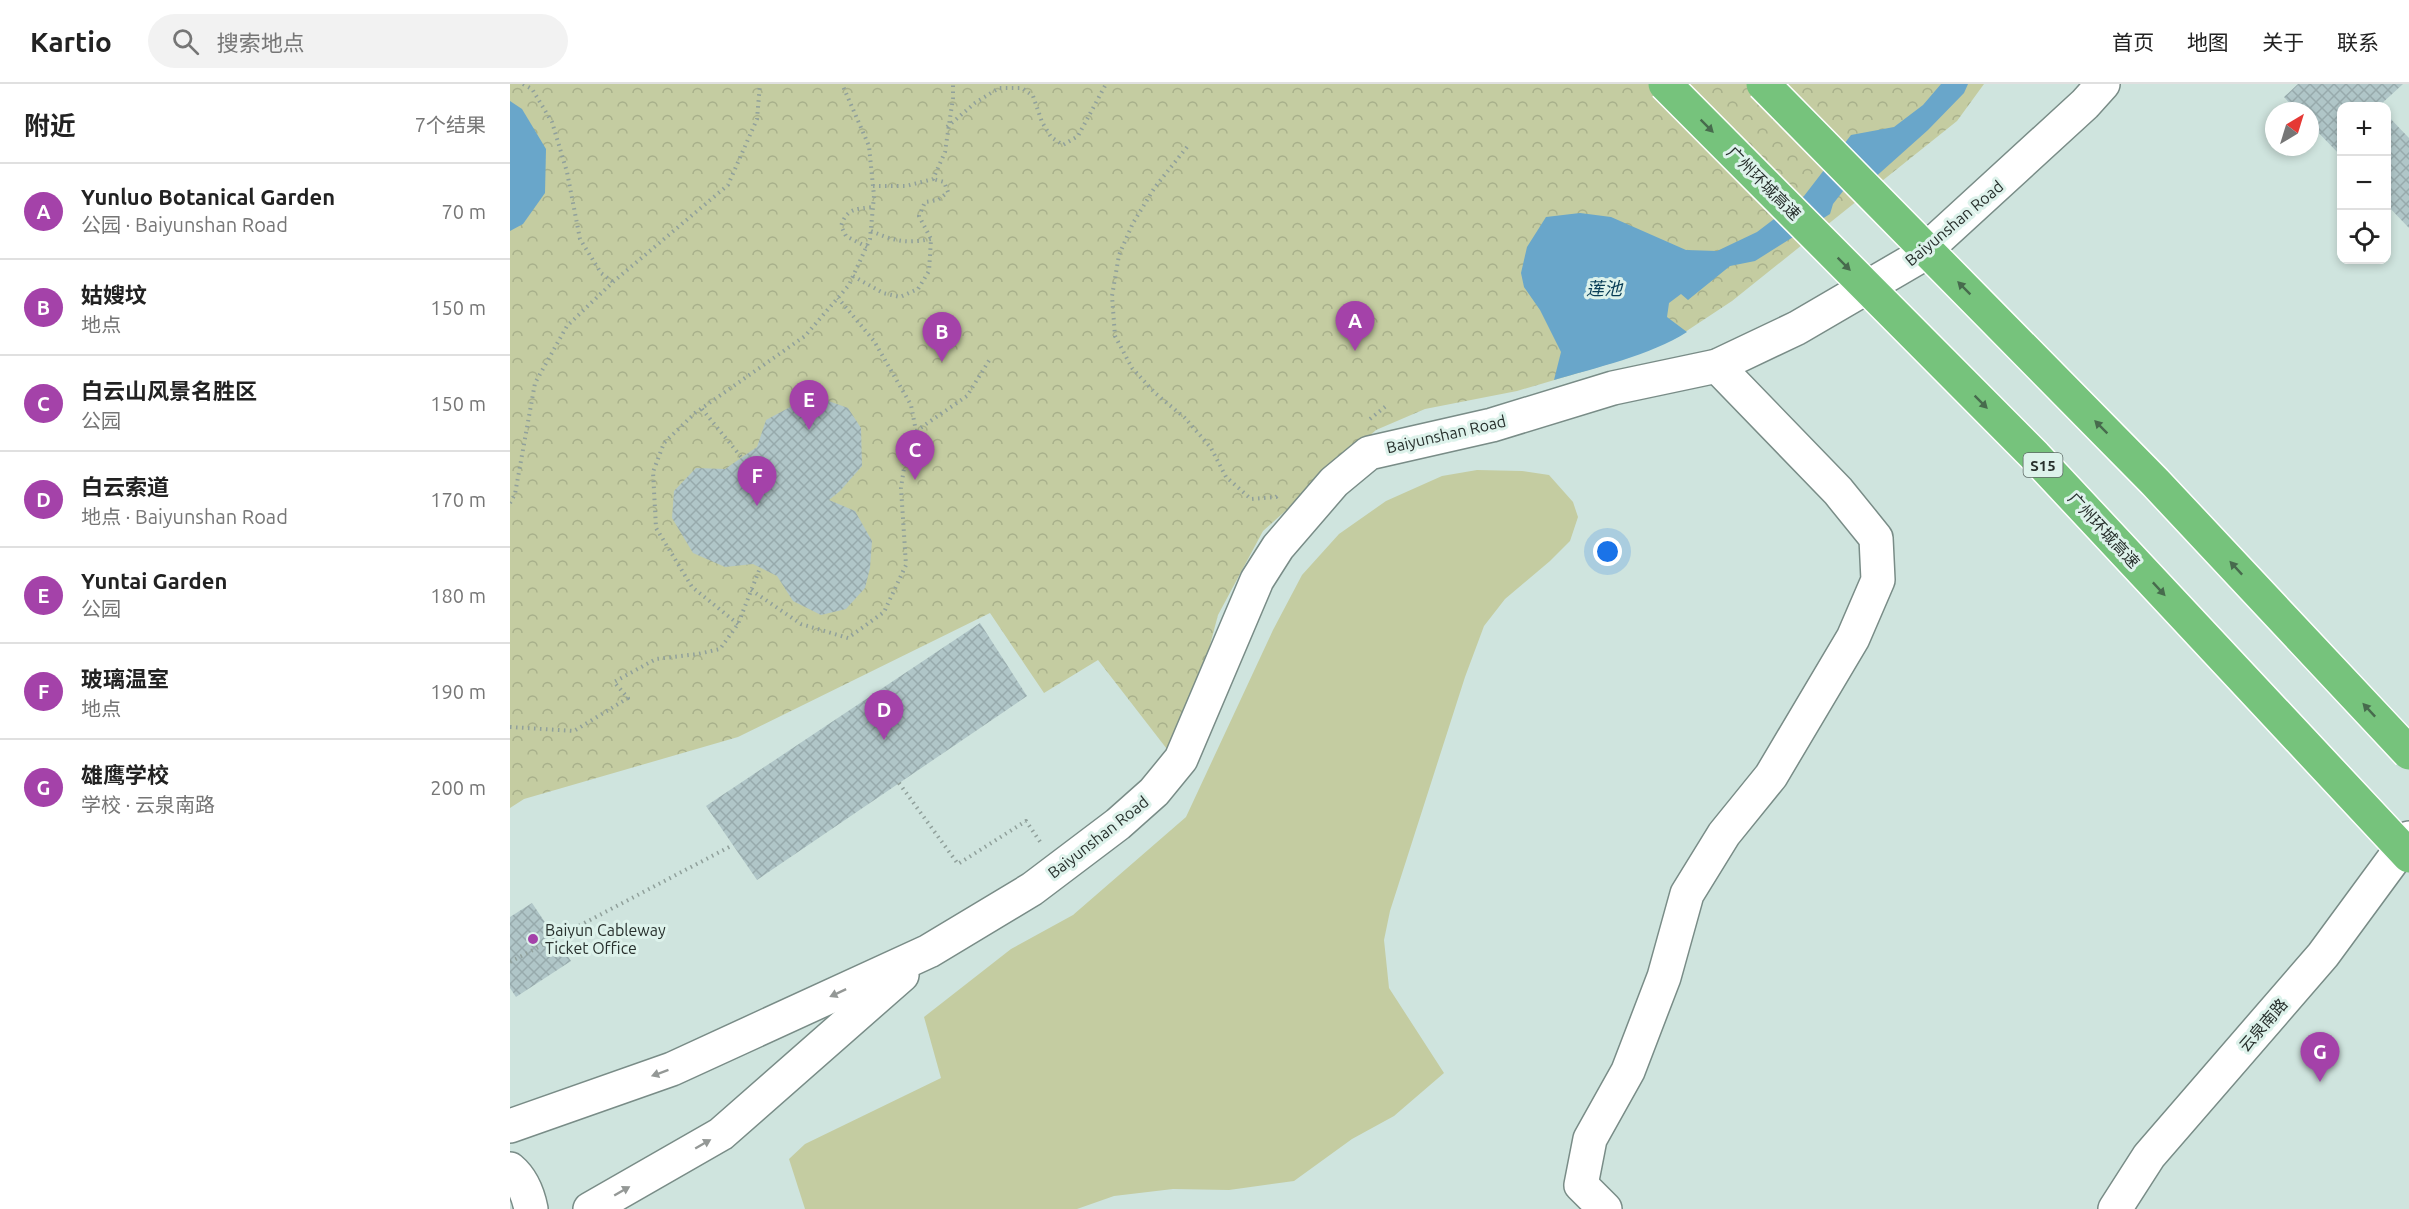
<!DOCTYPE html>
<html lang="zh">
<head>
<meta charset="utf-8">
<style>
  :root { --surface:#fff; --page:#f2f2f2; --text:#222; --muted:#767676; --line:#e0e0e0; --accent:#a442a9 }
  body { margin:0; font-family:Ubuntu,"Noto Sans SC",sans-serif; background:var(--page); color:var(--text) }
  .controls { position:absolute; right:18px; top:18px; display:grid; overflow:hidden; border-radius:12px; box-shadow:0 3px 9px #0003 }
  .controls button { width:54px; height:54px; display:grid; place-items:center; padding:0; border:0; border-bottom:2px solid var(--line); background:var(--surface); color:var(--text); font:30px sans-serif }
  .compass { position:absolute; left:1755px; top:18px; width:54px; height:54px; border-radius:50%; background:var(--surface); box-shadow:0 3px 9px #0003; rotate:38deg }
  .you { position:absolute; left:1098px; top:468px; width:21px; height:21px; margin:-15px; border:4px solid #fff; border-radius:50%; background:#1a73e8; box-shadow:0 0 0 9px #1a73e833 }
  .badge { display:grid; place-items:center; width:39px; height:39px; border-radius:50%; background:var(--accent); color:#fff; font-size:20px; font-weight:700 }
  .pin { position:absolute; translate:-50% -50px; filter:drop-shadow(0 2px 3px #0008) }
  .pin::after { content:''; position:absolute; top:32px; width:21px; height:18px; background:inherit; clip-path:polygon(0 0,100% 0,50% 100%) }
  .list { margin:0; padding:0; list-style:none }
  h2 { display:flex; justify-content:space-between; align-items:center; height:78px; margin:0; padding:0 24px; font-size:26px }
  h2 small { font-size:20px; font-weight:400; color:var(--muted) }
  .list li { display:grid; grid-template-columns:39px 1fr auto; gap:18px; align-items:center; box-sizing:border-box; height:96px; padding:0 24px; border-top:2px solid var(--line) }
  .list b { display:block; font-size:22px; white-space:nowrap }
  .list p { margin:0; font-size:20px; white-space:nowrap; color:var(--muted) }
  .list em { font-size:20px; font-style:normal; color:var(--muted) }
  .icon { flex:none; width:33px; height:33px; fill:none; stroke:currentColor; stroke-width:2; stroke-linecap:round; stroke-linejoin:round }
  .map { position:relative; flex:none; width:1899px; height:1125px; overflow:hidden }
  header { display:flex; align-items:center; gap:36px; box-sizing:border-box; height:84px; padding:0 30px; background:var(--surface); border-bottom:2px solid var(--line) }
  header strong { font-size:28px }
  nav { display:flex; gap:33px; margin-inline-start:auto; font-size:21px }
  .search { width:420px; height:54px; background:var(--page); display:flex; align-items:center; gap:15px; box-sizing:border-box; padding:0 21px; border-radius:33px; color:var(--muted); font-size:22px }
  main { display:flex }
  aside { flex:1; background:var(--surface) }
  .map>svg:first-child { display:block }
  .green { fill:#c4cca1 }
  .park { fill:url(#park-crowns) }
  .water { fill:#69a6ca }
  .building { fill:url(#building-cross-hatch) }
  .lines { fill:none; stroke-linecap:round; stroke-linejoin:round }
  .minor-casing { stroke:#798c87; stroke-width:36 }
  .path { stroke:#90a09b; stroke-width:4; stroke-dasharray:1.5 4.5; stroke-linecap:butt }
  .minor { stroke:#fff; stroke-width:33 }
  .highway-bridge-casing { stroke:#fff; stroke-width:36; stroke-linecap:butt }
  .highway-bridge { stroke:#76c37c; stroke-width:33 }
  .oneway { fill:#476b4d }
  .oneway2 { fill:#949896 }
  .poi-dot { fill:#a442a9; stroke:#ddf2eb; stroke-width:2 }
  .labels { text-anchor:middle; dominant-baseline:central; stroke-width:6; stroke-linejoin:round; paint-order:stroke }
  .shield { fill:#ddf2eb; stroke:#5e6a66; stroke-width:1.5 }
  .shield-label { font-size:15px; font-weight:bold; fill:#28302d }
  .street-label { font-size:16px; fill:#28302d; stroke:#ddf2eb }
  .poi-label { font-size:16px; fill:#28302d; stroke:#ddf2eb; text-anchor:start }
  .water-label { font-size:18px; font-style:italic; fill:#083c55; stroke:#ddf2eb }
</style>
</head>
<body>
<header>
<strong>Kartio</strong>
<div class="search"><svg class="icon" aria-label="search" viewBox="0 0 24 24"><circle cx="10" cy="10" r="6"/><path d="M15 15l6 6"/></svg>搜索地点</div>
<nav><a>首页</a><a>地图</a><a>关于</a><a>联系</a></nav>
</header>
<main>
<aside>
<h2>附近<small>7个结果</small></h2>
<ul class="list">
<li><span class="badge">A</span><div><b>Yunluo Botanical Garden</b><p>公园 · Baiyunshan Road</p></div><em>70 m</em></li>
<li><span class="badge">B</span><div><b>姑嫂坟</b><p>地点</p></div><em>150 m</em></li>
<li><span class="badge">C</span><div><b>白云山风景名胜区</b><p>公园</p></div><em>150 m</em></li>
<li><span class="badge">D</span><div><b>白云索道</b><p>地点 · Baiyunshan Road</p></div><em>170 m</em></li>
<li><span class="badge">E</span><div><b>Yuntai Garden</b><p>公园</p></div><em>180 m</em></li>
<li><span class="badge">F</span><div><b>玻璃温室</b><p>地点</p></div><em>190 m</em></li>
<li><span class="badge">G</span><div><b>雄鹰学校</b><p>学校 · 云泉南路</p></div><em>200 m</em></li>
</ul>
</aside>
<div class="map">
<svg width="1899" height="1125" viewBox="0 0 1899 1125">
  <defs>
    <pattern id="park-crowns" width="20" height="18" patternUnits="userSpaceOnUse" patternTransform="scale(1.5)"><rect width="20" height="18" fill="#c4cca1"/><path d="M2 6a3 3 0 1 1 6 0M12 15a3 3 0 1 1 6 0" fill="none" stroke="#a8b08b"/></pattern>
    <pattern id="building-cross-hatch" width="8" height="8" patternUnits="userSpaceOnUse" patternTransform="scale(1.5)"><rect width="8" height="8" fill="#b0c6c8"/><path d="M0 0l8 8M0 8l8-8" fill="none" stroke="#97aaac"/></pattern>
  </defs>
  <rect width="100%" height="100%" fill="#cfe4de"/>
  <!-- green -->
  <polygon class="green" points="967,386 1012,387 1039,391 1063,418 1068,433 1060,457 1040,477 995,515 974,542 955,593 880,827 874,856 879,904 934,989 884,1032 842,1055 784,1097 719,1106 663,1105 604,1112 567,1125 295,1125 279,1075 295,1060 431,994 414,933 501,865 563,831 676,733 763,546 792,491 829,450 876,417 932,392"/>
  <!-- park -->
  <polygon class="park" points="0,0 1474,0 1447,37 1222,217 1166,254 1102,279 1007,307 915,325 866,346 753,447 708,531 684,621 660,669 588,576 534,609 480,529 228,653 14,715 0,724"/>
  <!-- water -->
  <g class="water">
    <path d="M1431,0H1458L1454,9L1418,46L1362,96L1337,102L1323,120L1320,130L1245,177L1220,182L1178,216L1171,210L1159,219L1157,233L1177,248C1141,271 1085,284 1044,296L1051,268L1030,226L1014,203L1011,189L1017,163L1036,133L1070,129L1101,133L1176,166L1207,167L1247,148L1294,112L1341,51L1384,43L1413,21Z"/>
    <polygon points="0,17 12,25 36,65 35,109 13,140 0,147"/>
  </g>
  <!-- building -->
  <g class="building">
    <polygon points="1788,0 1893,0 1869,22 1832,22 1832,73 1800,40 1800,27 1787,27 1774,13"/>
    <polygon points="1876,30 1899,54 1899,144 1876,120"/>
    <polygon points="313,315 338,324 351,344 352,382 330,407 319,416 345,427 362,457 360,484 355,504 336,525 311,531 283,517 267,492 243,480 215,483 183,469 162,434 164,407 186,384 215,385 247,363 256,336 284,321"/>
    <polygon points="470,539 517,612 247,796 196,722"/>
    <polygon points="22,819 61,877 6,913 0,904 0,833"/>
  </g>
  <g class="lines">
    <defs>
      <g id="minor">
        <polyline points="0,1042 162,985 419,867 522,805 608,740 644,708 671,675 747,496 768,463 824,398 859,369 982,341 1103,304 1207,282 1287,244 1407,174 1575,20 1593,0"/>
        <path d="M0,1085C12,1095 18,1110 21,1125"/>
        <polyline points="80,1125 211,1050 392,891"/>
        <polyline points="1095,1125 1071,1101 1080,1055 1118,987 1154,893 1177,810 1214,750 1261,692 1343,554 1368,496 1366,454 1328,407 1207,282"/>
        <polyline points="1605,1125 1639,1072 1813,871 1899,754"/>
      </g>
    </defs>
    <!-- minor casing -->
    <use href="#minor" class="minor-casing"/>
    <!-- path -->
    <g class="path">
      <polyline points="13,0 22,5 42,38 57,88 70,155 91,189 103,198"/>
      <polyline points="437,43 465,19 489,4 512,4 523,12 532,38 541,53 553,61 568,52 596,0"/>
      <polyline points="677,63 645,103 623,139 609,171 602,212 605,252 622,284 645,309 675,334 701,364 716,393 741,415 766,413 769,410"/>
      <polyline points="363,102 396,102 423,95 435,68 443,14 443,0"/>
      <path d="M361,147C384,157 396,160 421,155"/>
      <path d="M357,163L336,152L331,142C337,124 346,125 363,123"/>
      <polyline points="343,192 373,209 390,213 408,205 419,187 421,155 409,132 415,118 428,116 438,108 434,98 423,95"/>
      <polyline points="192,325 232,374"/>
      <polyline points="860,335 876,322"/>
      <polyline points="406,347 457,312 480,275"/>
      <polyline points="0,419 5,410 25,299 57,242 103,198 218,101 247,35 250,0"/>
      <polyline points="241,506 291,540 338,554 374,528 396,481 391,404 396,370 406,347 401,321 364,257 328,214"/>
      <polyline points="228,540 182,503 146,444 143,388 154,359 185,329 295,252 339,201 360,155 364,112 359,62 332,0"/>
      <polyline points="0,643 64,647 118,614 104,598 146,575 188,570 210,565 228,540 250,484"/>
      <polyline points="389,699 448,780 516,737 531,759"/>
      <polyline points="0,878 223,761"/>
    </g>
    <!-- minor -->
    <use href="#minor" class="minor"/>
    <defs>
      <g id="highway-bridge">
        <polyline points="1155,0 1525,372 1899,772"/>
        <polyline points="1253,0 1645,398 1899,669"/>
      </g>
    </defs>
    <!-- highway-bridge casing -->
    <use href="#highway-bridge" class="highway-bridge-casing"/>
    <!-- highway-bridge -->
    <use href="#highway-bridge" class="highway-bridge"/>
  </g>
  <!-- one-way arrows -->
  <defs><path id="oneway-solid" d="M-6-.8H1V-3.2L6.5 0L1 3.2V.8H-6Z" transform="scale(1.5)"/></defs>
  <g class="oneway">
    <use href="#oneway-solid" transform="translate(1197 42) rotate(45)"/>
    <use href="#oneway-solid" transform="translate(1334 180) rotate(45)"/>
    <use href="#oneway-solid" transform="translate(1454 204) rotate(-135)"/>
    <use href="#oneway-solid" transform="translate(1471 318) rotate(45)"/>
    <use href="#oneway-solid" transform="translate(1591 343) rotate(-135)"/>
    <use href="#oneway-solid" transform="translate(1726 484) rotate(-133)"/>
    <use href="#oneway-solid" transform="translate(1649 505) rotate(47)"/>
    <use href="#oneway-solid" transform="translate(1859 626) rotate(-133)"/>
  </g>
  <g class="oneway2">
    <use href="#oneway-solid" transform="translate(328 909) rotate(155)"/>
    <use href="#oneway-solid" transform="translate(150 989) rotate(160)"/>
    <use href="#oneway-solid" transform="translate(193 1060) rotate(-30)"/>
    <use href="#oneway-solid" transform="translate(112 1107) rotate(-30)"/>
  </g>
  <!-- markers -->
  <circle class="poi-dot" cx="23" cy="855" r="6"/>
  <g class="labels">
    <!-- shield labels -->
    <rect class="shield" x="1513.5" y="369" width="39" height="24" rx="4.5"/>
    <g class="shield-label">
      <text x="1533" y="381">S15</text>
    </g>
    <!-- street labels -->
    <g class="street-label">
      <text transform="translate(1254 99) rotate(45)">广州环城高速</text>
      <text transform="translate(1444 139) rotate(-40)">Baiyunshan Road</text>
      <text transform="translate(936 350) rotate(-13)">Baiyunshan Road</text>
      <text transform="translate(1594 446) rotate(47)">广州环城高速</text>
      <text transform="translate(588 753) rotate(-38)">Baiyunshan Road</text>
      <text transform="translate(1753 941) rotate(-49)">云泉南路</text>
    </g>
    <!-- poi labels -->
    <g class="poi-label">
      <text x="35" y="846">Baiyun Cableway<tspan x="35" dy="18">Ticket Office</tspan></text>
    </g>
    <!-- water labels -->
    <g class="water-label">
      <text x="1094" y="204">莲池</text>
    </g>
  </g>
</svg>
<div class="controls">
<button>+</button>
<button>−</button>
<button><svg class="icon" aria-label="locate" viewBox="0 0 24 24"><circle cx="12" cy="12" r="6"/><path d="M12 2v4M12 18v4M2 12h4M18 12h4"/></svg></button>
</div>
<svg class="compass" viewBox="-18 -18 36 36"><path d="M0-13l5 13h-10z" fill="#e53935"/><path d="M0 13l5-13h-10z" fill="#767676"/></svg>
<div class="you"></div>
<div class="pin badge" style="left:845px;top:267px">A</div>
<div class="pin badge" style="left:432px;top:278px">B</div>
<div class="pin badge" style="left:405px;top:396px">C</div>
<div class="pin badge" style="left:374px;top:656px">D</div>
<div class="pin badge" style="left:299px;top:346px">E</div>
<div class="pin badge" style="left:247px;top:422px">F</div>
<div class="pin badge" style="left:1810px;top:998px">G</div>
</div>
</main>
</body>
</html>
